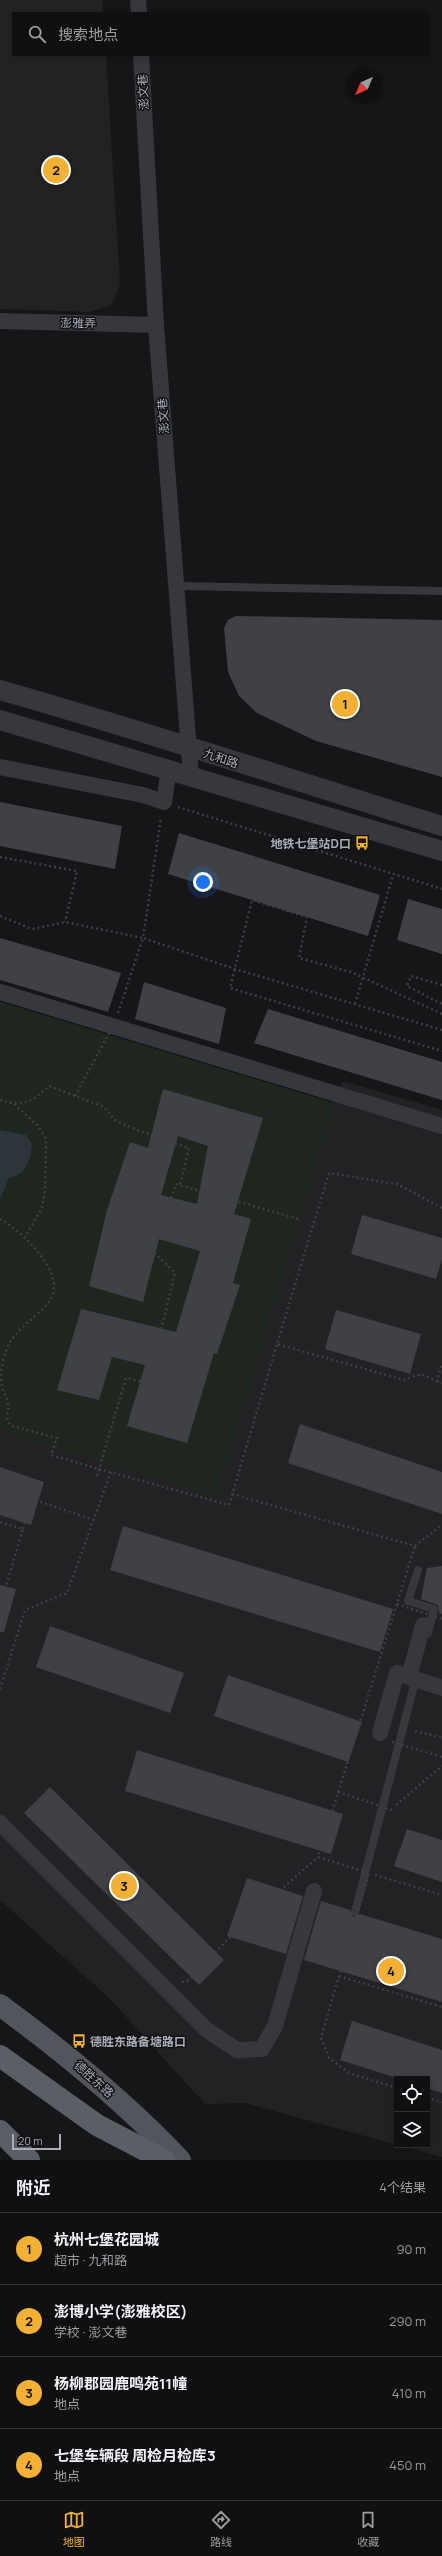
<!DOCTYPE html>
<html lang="zh">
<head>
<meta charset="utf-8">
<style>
  :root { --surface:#101012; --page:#1e1e20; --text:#f1f3f6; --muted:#9c9d9f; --line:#303032; --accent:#f2b134 }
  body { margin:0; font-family:Manrope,"Noto Sans SC",sans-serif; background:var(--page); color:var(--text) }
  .controls { position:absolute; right:12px; bottom:12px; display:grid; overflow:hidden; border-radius:0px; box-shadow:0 2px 6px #0003 }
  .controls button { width:36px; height:36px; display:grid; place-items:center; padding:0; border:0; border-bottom:1px solid var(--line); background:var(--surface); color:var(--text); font:20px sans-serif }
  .compass { position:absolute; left:346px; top:68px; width:36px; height:36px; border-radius:50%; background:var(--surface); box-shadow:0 2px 6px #0003; rotate:224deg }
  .scale { position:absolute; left:12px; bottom:10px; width:49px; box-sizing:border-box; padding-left:4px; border:2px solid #a8adb8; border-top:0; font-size:11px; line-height:14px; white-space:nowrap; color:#a8adb8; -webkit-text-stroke:3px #111113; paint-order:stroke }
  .you { position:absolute; left:203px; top:882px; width:14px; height:14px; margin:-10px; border:3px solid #fff; border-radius:50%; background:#1a73e8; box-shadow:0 0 0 6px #1a73e833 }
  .badge { display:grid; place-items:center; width:26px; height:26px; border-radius:50%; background:var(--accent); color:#111; font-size:13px; font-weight:700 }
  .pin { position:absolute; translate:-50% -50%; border:2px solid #fff; box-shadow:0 1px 4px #0006 }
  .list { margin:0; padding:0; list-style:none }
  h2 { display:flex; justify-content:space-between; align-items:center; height:52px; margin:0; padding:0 16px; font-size:17px }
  h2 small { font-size:13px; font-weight:400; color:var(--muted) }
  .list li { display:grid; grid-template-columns:26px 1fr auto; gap:12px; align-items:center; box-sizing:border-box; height:72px; padding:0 16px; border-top:1px solid var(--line) }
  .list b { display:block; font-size:15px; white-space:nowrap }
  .list p { margin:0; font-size:13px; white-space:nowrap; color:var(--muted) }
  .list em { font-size:13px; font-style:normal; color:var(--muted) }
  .icon { flex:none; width:22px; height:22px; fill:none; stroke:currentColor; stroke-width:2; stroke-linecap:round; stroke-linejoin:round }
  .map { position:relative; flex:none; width:442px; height:2160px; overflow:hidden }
  .search { position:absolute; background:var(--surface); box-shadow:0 2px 6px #0003; left:12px; right:12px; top:12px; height:44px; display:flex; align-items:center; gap:10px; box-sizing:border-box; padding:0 14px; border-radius:0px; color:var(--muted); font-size:15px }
  .sheet { height:340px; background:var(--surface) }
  nav { display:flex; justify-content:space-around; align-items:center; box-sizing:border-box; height:56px; border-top:1px solid var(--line); background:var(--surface); font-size:11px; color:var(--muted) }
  nav a { display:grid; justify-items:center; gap:2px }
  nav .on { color:var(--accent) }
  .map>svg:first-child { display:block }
  .built { fill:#222225 }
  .green { fill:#1e261f }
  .water { fill:#2c353c }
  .building { fill:#404145; fill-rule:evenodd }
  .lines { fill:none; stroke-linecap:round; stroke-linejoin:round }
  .path { stroke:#3d3f44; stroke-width:2.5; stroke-dasharray:2 3; stroke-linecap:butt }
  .service { stroke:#37383d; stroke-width:8 }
  .minor { stroke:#37383d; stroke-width:16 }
  .tertiary { stroke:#37383d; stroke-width:20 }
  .primary { stroke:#53555c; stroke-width:22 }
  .trunk { stroke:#5b5e65; stroke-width:22 }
  .path-bridge { stroke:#3d3f44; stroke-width:2.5; stroke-dasharray:2 3; stroke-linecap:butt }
  .minor-bridge { stroke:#37383d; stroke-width:16 }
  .labels { text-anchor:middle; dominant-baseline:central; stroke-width:3; stroke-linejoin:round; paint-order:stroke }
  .street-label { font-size:12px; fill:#a8adb8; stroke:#111113 }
  .poi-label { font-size:12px; font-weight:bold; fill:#a8adb8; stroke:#111113; text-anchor:end }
</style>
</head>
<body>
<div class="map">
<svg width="442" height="2160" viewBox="0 0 442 2160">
  <rect width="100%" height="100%" fill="#161618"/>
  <!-- built -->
  <g class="built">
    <polygon points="0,0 102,0 103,13 13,13 13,55 106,55 120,284 112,305 90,312 0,309"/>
    <polygon points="0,1002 334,1103 343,1081 442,1110 442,2157 398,2145 427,2145 427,2079 397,2079 397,2145 245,2103 205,2104 109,1998 0,1900"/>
  </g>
  <!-- green -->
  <polygon class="green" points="0,1002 334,1103 216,1497 0,1432"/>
  <!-- water -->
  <path class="water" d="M0,1130L26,1135L32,1144C30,1161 27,1174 9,1178L0,1199Z"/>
  <!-- building -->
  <g class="building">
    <polygon points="236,616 442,620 442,777 316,741 257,713 239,696 228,672 224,628 228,620"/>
    <polygon points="0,802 122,826 115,869 0,846"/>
    <polygon points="179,833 380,895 368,936 168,874"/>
    <polygon points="408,899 442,909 442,954 397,940"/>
    <polygon points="0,938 121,973 108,1012 0,980"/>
    <polygon points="144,982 226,1008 219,1044 135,1019"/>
    <polygon points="268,1009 442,1062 442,1100 254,1043"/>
    <path d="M163,1089L263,1118L234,1214L251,1219L233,1283L240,1285L217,1354L214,1353L187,1443L127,1426L145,1365L112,1357L99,1400L57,1390L81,1309L176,1332L200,1251L159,1239L143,1302L89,1286L107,1210L130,1142L148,1148ZM178,1136L208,1146L197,1204L161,1195Z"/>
    <polygon points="362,1215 442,1238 442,1259 436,1279 351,1254"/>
    <polygon points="336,1310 421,1334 410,1374 325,1349"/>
    <polygon points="300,1424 442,1472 442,1514 288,1463"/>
    <polygon points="0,1467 44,1482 31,1525 0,1515"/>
    <polygon points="123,1526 393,1609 380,1652 110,1570"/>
    <polygon points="442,1566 442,1614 439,1613 438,1605 421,1599 427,1568"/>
    <polygon points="0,1585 16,1589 4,1632 0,1632"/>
    <polygon points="50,1626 184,1673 170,1713 36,1667"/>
    <polygon points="228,1675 362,1722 348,1762 214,1716"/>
    <polygon points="137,1750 343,1814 331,1854 125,1791"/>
    <polygon points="50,1787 224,1960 199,1985 24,1813"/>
    <polygon points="407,1829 442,1840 442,1882 394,1866"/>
    <polygon points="247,1878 303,1896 286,1954 227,1936"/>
    <polygon points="321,1901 350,1910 353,1917 360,1914 442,1939 442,2002 304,1960"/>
    <polygon points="352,2021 442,2050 442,2093 427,2088 427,2079 400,2079 340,2060"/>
  </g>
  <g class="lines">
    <!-- path -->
    <g class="path">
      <polyline points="178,807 442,889"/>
      <polyline points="0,857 77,871 65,922"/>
      <polyline points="0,916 32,929 65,922 143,938 161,818"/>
      <polyline points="442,985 411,976 407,986 442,1004"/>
      <polyline points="355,1004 393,875"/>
      <polyline points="118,1013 143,938 235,969 442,1030"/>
      <path d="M0,1100C23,1107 32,1102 49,1086L104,1107L115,1120L137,1130L189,1148L180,1185"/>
      <polyline points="14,1104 37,1125 46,1139 45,1190 42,1208 25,1237"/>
      <polyline points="437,1381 442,1383"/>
      <polyline points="99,1469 229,1505 277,1344"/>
      <polyline points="97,1476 126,1378 148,1383 175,1273 153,1251 176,1184 299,1219"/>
      <polyline points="23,1529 32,1499 94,1520"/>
      <polyline points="415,1731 439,1737 442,1736"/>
      <polyline points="396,1805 442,1766"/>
      <polyline points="375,1875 442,1895"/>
      <polyline points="339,1976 442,2007"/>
      <polyline points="427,2098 442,2102"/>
    </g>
    <!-- service -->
    <g class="service">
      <polyline points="176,586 442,591"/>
      <polyline points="418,1570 408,1601 434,1609 428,1633"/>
      <polyline points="355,1912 416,1678"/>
    </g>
    <!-- minor -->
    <g class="minor">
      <polyline points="138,0 139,13"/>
      <polyline points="141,55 156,325 191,776"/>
      <polyline points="0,321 156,325"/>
      <polyline points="0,767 143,795 164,802 169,769"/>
      <polyline points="0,992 442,1126"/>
      <polyline points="409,1677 423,1625"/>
    </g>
    <!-- tertiary -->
    <g class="tertiary">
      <path d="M0,690C149,732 295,781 442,826"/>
      <polyline points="0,720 442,851"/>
    </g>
    <!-- primary -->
    <path class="primary" d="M0,2005C64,2052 125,2102 180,2160"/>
    <!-- trunk -->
    <g class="trunk">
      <polyline points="0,2056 97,2125 164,2160"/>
      <polyline points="0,2131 29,2160"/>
    </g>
    <!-- path-bridge -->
    <g class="path-bridge">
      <polyline points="442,1014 351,972 299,958 307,917 252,900 230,988 442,1051"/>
      <polyline points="75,1096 113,1026"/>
      <polyline points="442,1208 397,1184 329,1173 277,1344 404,1380 421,1374 437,1381 442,1364"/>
      <path d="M0,1219C21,1231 71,1275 48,1303C35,1319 13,1330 6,1351C2,1360 0,1377 2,1387C3,1392 8,1399 8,1404C9,1410 6,1415 8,1422L12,1426L57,1438L51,1455L99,1469"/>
      <polyline points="232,1494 415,1546 442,1525"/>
      <polyline points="0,1522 23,1529 0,1606"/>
      <polyline points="397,1604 442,1619"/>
      <polyline points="0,1689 25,1610 67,1593 111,1472"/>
      <polyline points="392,1742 442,1757"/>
      <polyline points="338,1792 392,1810"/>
      <polyline points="182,1982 187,1981 249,1918 318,1857"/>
      <polyline points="397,2088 349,2073 329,2058 321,2038 369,1873 318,1857 415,1546"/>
    </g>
    <!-- minor-bridge -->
    <g class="minor-bridge">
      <polyline points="380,1733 397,1673 442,1688"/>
      <polyline points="0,1823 207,2030 237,2050 262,2049 275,2026 314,1891"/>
    </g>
  </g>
  <!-- icons -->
  <defs>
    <symbol id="bus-bare" viewBox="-9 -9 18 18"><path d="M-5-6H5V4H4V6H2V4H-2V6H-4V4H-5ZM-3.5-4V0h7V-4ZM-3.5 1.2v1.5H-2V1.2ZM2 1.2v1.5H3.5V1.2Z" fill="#f2b134" stroke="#111113" stroke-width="2.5" paint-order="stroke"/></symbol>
  </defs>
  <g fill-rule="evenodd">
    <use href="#bus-bare" x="352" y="833" width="20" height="20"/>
    <use href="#bus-bare" x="69" y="2031" width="20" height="20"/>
  </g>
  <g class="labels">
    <!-- street labels -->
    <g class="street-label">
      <text transform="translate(143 92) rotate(-93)">澎文巷</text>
      <text transform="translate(78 323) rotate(1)">澎雅弄</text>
      <text transform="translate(163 416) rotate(-94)">澎文巷</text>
      <text transform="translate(221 758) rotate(18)">九和路</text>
      <text transform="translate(94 2079) rotate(42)">德胜东路</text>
    </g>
    <!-- poi labels -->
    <g class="poi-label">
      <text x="351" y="843">地铁七堡站D口</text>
      <text x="90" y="2041" text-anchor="start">德胜东路备塘路口</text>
    </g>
  </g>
</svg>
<div class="controls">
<button><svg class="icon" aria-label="locate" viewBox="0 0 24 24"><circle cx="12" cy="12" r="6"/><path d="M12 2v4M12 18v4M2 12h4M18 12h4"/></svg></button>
<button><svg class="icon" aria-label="layers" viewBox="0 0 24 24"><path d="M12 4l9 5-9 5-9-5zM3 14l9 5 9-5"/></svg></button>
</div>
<svg class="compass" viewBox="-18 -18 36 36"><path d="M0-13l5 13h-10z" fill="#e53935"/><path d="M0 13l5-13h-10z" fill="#9c9d9f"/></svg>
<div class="scale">20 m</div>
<div class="you"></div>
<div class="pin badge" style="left:345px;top:704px">1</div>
<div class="pin badge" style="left:56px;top:170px">2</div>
<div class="pin badge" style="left:124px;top:1886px">3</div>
<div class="pin badge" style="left:391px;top:1971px">4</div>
<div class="search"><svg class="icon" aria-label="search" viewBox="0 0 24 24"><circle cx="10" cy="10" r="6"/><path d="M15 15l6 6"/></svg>搜索地点</div>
</div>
<section class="sheet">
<h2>附近<small>4个结果</small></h2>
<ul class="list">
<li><span class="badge">1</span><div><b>杭州七堡花园城</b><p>超市 · 九和路</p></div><em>90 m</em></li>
<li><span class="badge">2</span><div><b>澎博小学(澎雅校区)</b><p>学校 · 澎文巷</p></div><em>290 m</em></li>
<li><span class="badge">3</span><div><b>杨柳郡园鹿鸣苑11幢</b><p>地点</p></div><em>410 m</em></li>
<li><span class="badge">4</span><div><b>七堡车辆段 周检月检库3</b><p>地点</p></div><em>450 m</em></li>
</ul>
</section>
<nav>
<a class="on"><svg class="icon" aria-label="map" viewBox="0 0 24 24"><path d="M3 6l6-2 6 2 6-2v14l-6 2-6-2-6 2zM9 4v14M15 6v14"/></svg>地图</a>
<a><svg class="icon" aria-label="directions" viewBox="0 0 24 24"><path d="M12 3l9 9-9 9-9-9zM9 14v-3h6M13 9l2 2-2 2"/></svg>路线</a>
<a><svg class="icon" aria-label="saved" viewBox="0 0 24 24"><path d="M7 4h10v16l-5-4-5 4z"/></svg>收藏</a>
</nav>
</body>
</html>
